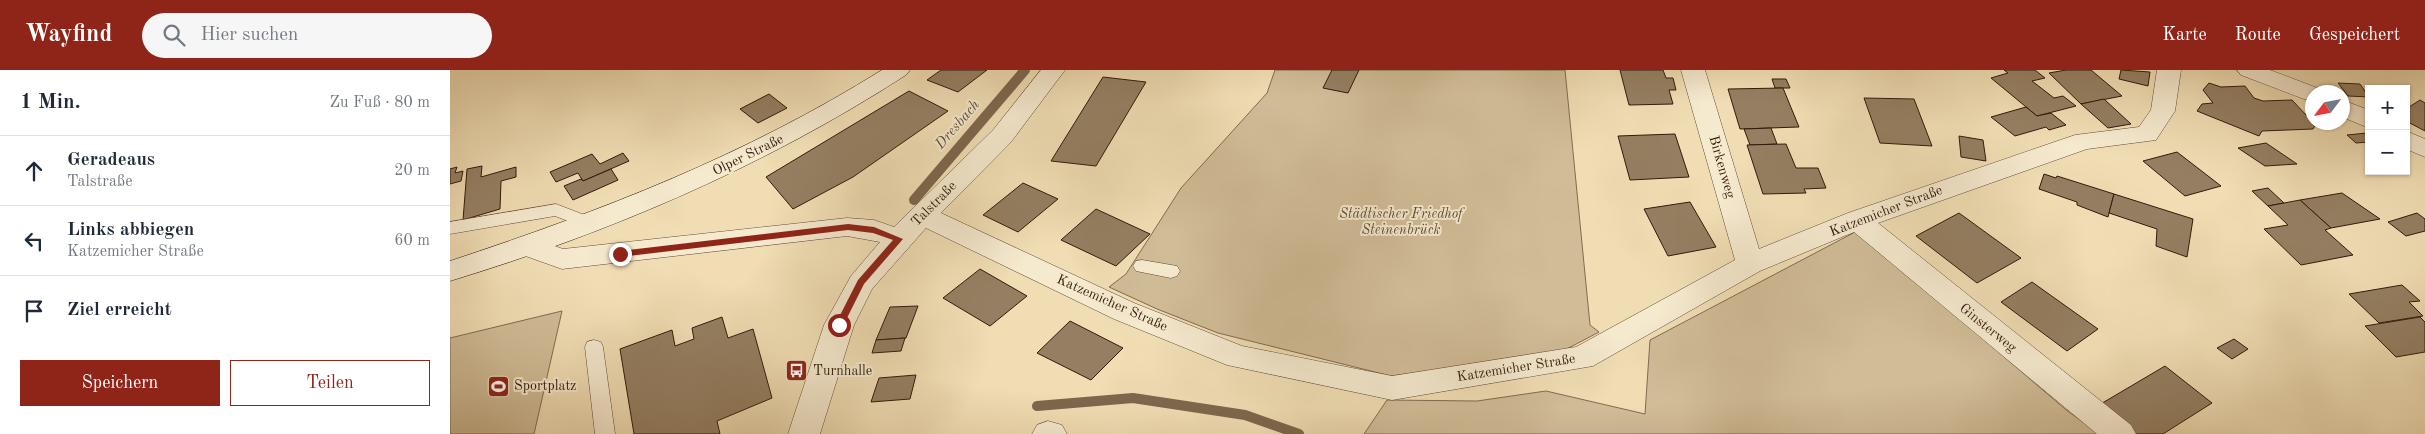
<!DOCTYPE html>
<html lang="de">
<head>
<meta charset="utf-8">
<style>
  :root { --surface:#fff; --page:#f6f6f7; --text:#1f2937; --muted:#747a83; --line:#e0e1e3; --accent:#8f2418 }
  body { margin:0; font-family:"Old Standard TT",serif; background:var(--page); color:var(--text) }
  .controls { position:absolute; right:15px; top:15px; display:grid; overflow:hidden; border-radius:0px; box-shadow:0 1px 4px #0004 }
  .controls button { width:45px; height:45px; display:grid; place-items:center; padding:0; border:0; border-bottom:1px solid var(--line); background:var(--surface); color:var(--text); font:25px sans-serif }
  .compass { position:absolute; left:1855px; top:15px; width:45px; height:45px; border-radius:50%; background:var(--surface); box-shadow:0 1px 4px #0004; rotate:238deg }
  .stop { position:absolute; width:15px; height:15px; margin:-11px; border:4px solid #8f2418; border-radius:50%; background:#fff }
  .stop.end { background:#8f2418; border-color:#fff; box-shadow:0 1px 5px #0008 }
  .list { margin:0; padding:0; list-style:none }
  h2 { display:flex; justify-content:space-between; align-items:center; height:65px; margin:0; padding:0 20px; font-size:21px }
  h2 small { font-size:16px; font-weight:400; color:var(--muted) }
  .list li { display:grid; grid-template-columns:32px 1fr auto; gap:15px; align-items:center; box-sizing:border-box; height:70px; padding:0 20px; border-top:1px solid var(--line) }
  .list b { display:block; font-size:19px; white-space:nowrap }
  .list p { margin:0; font-size:16px; white-space:nowrap; color:var(--muted) }
  .list em { font-size:16px; font-style:normal; color:var(--muted) }
  .actions { display:flex; gap:10px; padding:15px 20px }
  .actions a { flex:1; padding:11px 0; border:1px solid var(--accent); border-radius:0px; text-align:center; font-size:18px; color:var(--accent) }
  .actions .main { background:var(--accent); color:#fff }
  .icon { flex:none; width:28px; height:28px; fill:none; stroke:currentColor; stroke-width:2; stroke-linecap:round; stroke-linejoin:round }
  .map { position:relative; flex:none; width:1975px; height:364px; overflow:hidden }
  header { display:flex; align-items:center; gap:30px; box-sizing:border-box; height:70px; padding:0 25px; background:var(--accent); color:#fff }
  header strong { font-size:24px }
  nav { display:flex; gap:28px; margin-inline-start:auto; font-size:18px }
  .search { width:350px; height:45px; background:var(--page); display:flex; align-items:center; gap:12px; box-sizing:border-box; padding:0 18px; border-radius:28px; color:var(--muted); font-size:19px }
  main { display:flex }
  aside { flex:1; background:var(--surface) }
  .map>svg:first-child { display:block }
  .green { fill:#d0bc97; stroke:#806b50 }
  .lines { fill:none; stroke-linecap:round; stroke-linejoin:round }
  .stream { stroke:#7d674d; stroke-width:10 }
  .building { fill:#947f62; stroke:#311a09 }
  .lane-casing { stroke:#614b34; stroke-width:1 }
  .street-casing { stroke:#614b34; stroke-width:1 }
  .secondary-casing { stroke:#311a09; stroke-width:1 }
  .lane { fill:#f5e9ce; fill-rule:evenodd }
  .street { fill:#f5e9ce; fill-rule:evenodd }
  .secondary { fill:#f5e9ce; fill-rule:evenodd }
  .route { fill:#8f2418 }
  .labels { text-anchor:middle; dominant-baseline:central; stroke-width:4; stroke-linejoin:round; paint-order:stroke }
  .street-label { font-size:14px; fill:#311a09; stroke:#f5e9ce }
  .park-label { font-size:14px; font-style:italic; fill:#614b34; stroke:#f5e9ce }
  .poi-label { font-size:14px; fill:#311a09; stroke:#f5e9ce; text-anchor:start }
  .water-label { font-size:15px; font-style:italic; fill:#634e36; stroke:#f5e9ce }
</style>
</head>
<body>
<header>
<strong>Wayfind</strong>
<div class="search"><svg class="icon" aria-label="search" viewBox="0 0 24 24"><circle cx="10" cy="10" r="6"/><path d="M15 15l6 6"/></svg>Hier suchen</div>
<nav><a>Karte</a><a>Route</a><a>Gespeichert</a></nav>
</header>
<main>
<aside>
<h2>1 Min.<small>Zu Fuß · 80 m</small></h2>
<ul class="list">
<li><svg class="icon" aria-label="ahead" viewBox="0 0 24 24"><path d="M12 20V5M6 11l6-6 6 6"/></svg><div><b>Geradeaus</b><p>Talstraße</p></div><em>20 m</em></li>
<li><svg class="icon" aria-label="left" viewBox="0 0 24 24"><path d="M17 20v-9H6M10 6l-5 5 5 5"/></svg><div><b>Links abbiegen</b><p>Katzemicher Straße</p></div><em>60 m</em></li>
<li><svg class="icon" aria-label="arrive" viewBox="0 0 24 24"><path d="M6 21V4h12l-3 4 3 4H6"/></svg><div><b>Ziel erreicht</b></div></li>
</ul>
<div class="actions"><a class="main">Speichern</a><a>Teilen</a></div>
</aside>
<div class="map">
<svg width="1975" height="364" viewBox="0 0 1975 364">
  <rect width="100%" height="100%" fill="#f0ddb4"/>
  <filter id="stains"><feTurbulence type="fractalNoise" baseFrequency=".004" numOctaves="4"/><feColorMatrix values="0 0 0 0 .2 0 0 0 0 .09 0 0 0 0 .02 0 0 0 .5 -.17"/></filter>
  <radialGradient id="worn" r=".72"><stop offset=".6" stop-color="#630" stop-opacity="0"/><stop offset="1" stop-color="#630" stop-opacity=".3"/></radialGradient>
  <!-- green -->
  <g class="green">
    <polygon points="825,0 1115,0 1140,255 1149,262 1109,283 941,306 768,263 707,239 659,217 676,204 731,118 817,23"/>
    <polygon points="1407,161 1615,339 1649,364 914,364 937,330 1027,331 1096,321 1195,344 1200,270"/>
    <polygon points="112,241 84,364 0,364 0,268"/>
  </g>
  <g class="lines">
    <!-- stream -->
    <g class="stream">
      <polyline points="464,130 575,0"/>
      <polyline points="587,336 683,328 795,345 849,364"/>
    </g>
  </g>
  <!-- building -->
  <g class="building">
    <polygon points="491,0 537,0 508,22 477,10"/>
    <polygon points="882,0 909,0 898,23 873,18"/>
    <polygon points="1170,0 1213,0 1216,8 1223,8 1226,20 1219,20 1223,34 1179,35"/>
    <polygon points="1554,0 1585,0 1595,8 1582,11 1604,28 1613,26 1626,36 1587,46 1541,8 1558,3"/>
    <polygon points="1616,0 1641,0 1672,26 1631,34 1599,3"/>
    <polygon points="1671,0 1700,2 1698,16 1669,9"/>
    <polygon points="653,7 696,12 646,96 601,91"/>
    <polygon points="1322,9 1336,9 1340,18 1325,18"/>
    <polygon points="1759,13 1771,17 1795,16 1804,28 1813,31 1842,30 1857,46 1862,48 1862,52 1867,52 1863,59 1812,61 1809,66 1747,41 1752,34 1763,33 1753,20"/>
    <polygon points="1888,13 1910,14 1919,27 1898,26"/>
    <polygon points="1333,18 1349,57 1290,59 1278,19"/>
    <polygon points="459,21 498,41 403,107 343,139 316,107"/>
    <polygon points="319,24 337,38 308,53 290,39"/>
    <polygon points="1414,28 1464,29 1482,76 1430,73"/>
    <polygon points="1654,29 1681,54 1658,58 1631,34"/>
    <polygon points="1970,30 1975,33 1975,61 1956,51 1956,39"/>
    <polygon points="1576,37 1587,46 1601,43 1616,55 1599,60 1596,57 1565,66 1541,47"/>
    <polygon points="1321,58 1327,74 1300,75 1294,59"/>
    <polygon points="1917,63 1919,72 1906,73 1897,65"/>
    <polygon points="1225,64 1239,107 1180,110 1168,66"/>
    <polygon points="1509,66 1533,70 1536,91 1511,87"/>
    <polygon points="1816,73 1847,94 1815,96 1788,78"/>
    <polygon points="1336,74 1346,98 1368,98 1376,118 1354,119 1356,123 1313,124 1297,75"/>
    <polygon points="1727,82 1771,116 1735,126 1693,91"/>
    <polygon points="173,83 179,91 133,111 128,103 106,112 100,102 142,84 150,94"/>
    <polygon points="32,96 31,107 66,97 66,107 51,111 50,139 13,150 17,99"/>
    <polygon points="7,97 5,103 13,101 11,111 0,114 0,99"/>
    <polygon points="161,99 168,110 123,130 114,116 131,109 133,111"/>
    <polygon points="1594,104 1606,108 1607,106 1664,124 1658,147 1627,135 1627,132 1589,119"/>
    <polygon points="573,113 608,129 568,162 533,145"/>
    <polygon points="1818,118 1834,133 1818,136 1802,121"/>
    <polygon points="1892,123 1930,149 1881,158 1850,130"/>
    <polygon points="1664,124 1743,149 1737,187 1706,176 1707,159 1659,143"/>
    <polygon points="1850,130 1881,158 1875,160 1903,185 1851,195 1814,159 1838,155 1818,136"/>
    <polygon points="1240,132 1266,177 1218,186 1194,139"/>
    <polygon points="646,139 700,164 666,196 611,170"/>
    <polygon points="1509,143 1571,188 1527,213 1466,166"/>
    <polygon points="1967,143 1975,149 1975,161 1956,166 1938,152"/>
    <polygon points="530,199 577,226 540,256 493,228"/>
    <polygon points="1582,212 1648,259 1617,281 1551,232"/>
    <polygon points="1952,215 1970,231 1959,232 1973,246 1929,253 1899,224"/>
    <polygon points="468,236 456,268 426,270 440,237"/>
    <polygon points="272,247 278,268 303,259 322,328 267,351 270,364 184,364 170,279 222,260 225,276 244,269 242,258"/>
    <polygon points="1970,247 1975,252 1975,282 1946,287 1915,256"/>
    <polygon points="620,251 673,278 641,310 587,283"/>
    <polygon points="455,268 451,281 422,283 426,270"/>
    <polygon points="1784,269 1798,279 1782,289 1767,278"/>
    <polygon points="1715,296 1762,333 1713,364 1685,364 1649,335"/>
    <polygon points="466,305 460,329 421,332 429,308"/>
  </g>
  <g class="lines">
    <defs>
      <g id="lane">
        <polygon points="106,134 145,149 148,153 145,157 139,159 105,146 0,164 0,152"/>
        <polygon points="692,190 727,196 730,201 727,206 721,208 686,201 683,196 686,191"/>
        <polygon points="144,270 151,272 153,277 165,364 145,364 135,277 137,272"/>
      </g>
      <g id="street">
        <polygon points="591,0 615,0 561,72 491,143 684,233 792,276 942,306 1126,277 1285,190 1231,0 1255,0 1309,179 1398,143 1625,65 1689,57 1701,40 1707,0 1731,0 1725,41 1706,70 1637,79 1428,153 1681,355 1686,364 1647,364 1404,162 1310,201 1143,296 942,330 777,295 664,249 476,158 422,219 404,255 370,364 338,364 374,255 401,206 430,172 397,166 112,199 67,183 63,176 67,169 77,166 113,179 397,148 424,150 444,157 543,60"/>
        <polygon points="1787,0 1820,0 1870,19 1873,22 1862,22 1862,31 1854,29 1791,5"/>
        <polygon points="1892,30 1919,40 1919,58 1892,47"/>
        <polygon points="1956,61 1975,69 1975,87 1956,79"/>
        <polygon points="598,351 612,355 617,364 582,364 587,355"/>
      </g>
      <path id="secondary" d="M432,0H460L456,5C315,96 161,162 0,211V191C154,140 294,86 432,0Z"/>
    </defs>
    <!-- lane casing -->
    <use href="#lane" class="lane-casing"/>
    <!-- street casing -->
    <use href="#street" class="street-casing"/>
    <!-- secondary casing -->
    <use href="#secondary" class="secondary-casing"/>
    <!-- lane -->
    <use href="#lane" class="lane"/>
    <!-- street -->
    <use href="#street" class="street"/>
    <!-- secondary -->
    <use href="#secondary" class="secondary"/>
  </g>
  <!-- route -->
  <polygon class="route" points="398,154 424,157 453,169 414,214 392,258 389,259 385,255 408,210 443,170 423,163 398,160 170,187 166,184 170,181"/>
  <!-- icons -->
  <defs>
    <symbol id="bus-square" viewBox="-11 -11 22 22"><rect x="-9" y="-9" width="18" height="18" rx="4" fill="#8f2418" stroke="#f5e9ce"/><path d="M-5-6H5V4H4V6H2V4H-2V6H-4V4H-5ZM-3.5-4V0h7V-4ZM-3.5 1.2v1.5H-2V1.2ZM2 1.2v1.5H3.5V1.2Z" fill="#fff"/></symbol>
    <symbol id="stadium-square" viewBox="-11 -11 22 22"><rect x="-9" y="-9" width="18" height="18" rx="4" fill="#8f2418" stroke="#f5e9ce"/><path d="M0-5a6.5 5 0 1 0 0 10a6.5 5 0 1 0 0-10ZM-3.5-1.8h7v3.6h-7Z" fill="#fff"/></symbol>
  </defs>
  <g fill-rule="evenodd">
    <use href="#bus-square" x="334" y="288" width="25" height="25"/>
    <use href="#stadium-square" x="36" y="304" width="25" height="25"/>
  </g>
  <g class="labels">
    <!-- street labels -->
    <g class="street-label">
      <text transform="translate(298 85) rotate(-26)">Olper Straße</text>
      <text transform="translate(1272 97) rotate(74)">Birkenweg</text>
      <text transform="translate(484 134) rotate(-45)">Talstraße</text>
      <text transform="translate(1436 141) rotate(-21)">Katzemicher Straße</text>
      <text transform="translate(662 233) rotate(24)">Katzemicher Straße</text>
      <text transform="translate(1538 258) rotate(39)">Ginsterweg</text>
      <text transform="translate(1066 298) rotate(-9)">Katzemicher Straße</text>
    </g>
    <!-- park labels -->
    <g class="park-label">
      <text x="951" y="144">Städtischer Friedhof<tspan x="951" dy="16">Steinenbrück</tspan></text>
    </g>
    <!-- poi labels -->
    <g class="poi-label">
      <text x="363" y="301">Turnhalle</text>
      <text x="64" y="316">Sportplatz</text>
    </g>
    <!-- water labels -->
    <g class="water-label">
      <text transform="translate(508 55) rotate(-49)">Dresbach</text>
    </g>
  </g>
  <rect width="100%" height="100%" filter="url(#stains)"/>
  <rect width="100%" height="100%" fill="url(#worn)"/>
</svg>
<div class="controls">
<button>+</button>
<button>−</button>
</div>
<svg class="compass" viewBox="-18 -18 36 36"><path d="M0-13l5 13h-10z" fill="#e53935"/><path d="M0 13l5-13h-10z" fill="#747a83"/></svg>
<div class="stop" style="left:389px;top:255px"></div>
<div class="stop end" style="left:170px;top:184px"></div>
</div>
</main>
</body>
</html>
